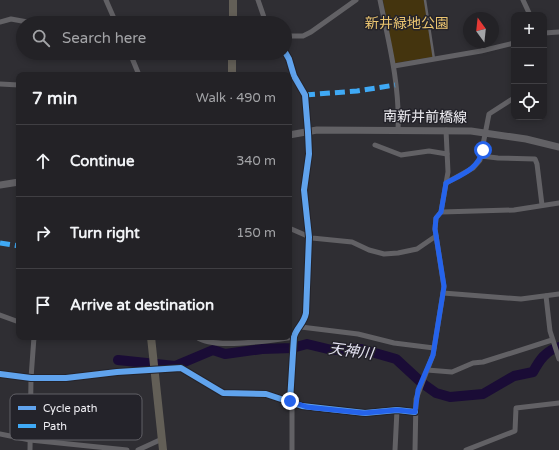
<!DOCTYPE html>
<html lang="en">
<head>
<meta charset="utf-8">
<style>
  :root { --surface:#232226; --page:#2f2f32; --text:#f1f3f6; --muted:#a3a4a7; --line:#403f43 }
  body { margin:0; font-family:"Varela Round","Noto Sans JP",sans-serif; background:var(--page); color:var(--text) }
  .controls { position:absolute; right:12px; top:12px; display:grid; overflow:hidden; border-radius:8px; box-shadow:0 2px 6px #0003 }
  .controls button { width:36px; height:36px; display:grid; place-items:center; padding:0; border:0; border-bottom:1px solid var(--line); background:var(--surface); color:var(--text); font:20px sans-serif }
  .compass { position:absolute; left:463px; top:12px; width:36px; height:36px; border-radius:50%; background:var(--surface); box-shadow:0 2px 6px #0003; rotate:345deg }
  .stop { position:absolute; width:12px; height:12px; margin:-9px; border:3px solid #2563eb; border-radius:50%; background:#fff }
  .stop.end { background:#2563eb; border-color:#fff; box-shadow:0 1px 4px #0008 }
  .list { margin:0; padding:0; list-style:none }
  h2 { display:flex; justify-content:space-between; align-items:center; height:52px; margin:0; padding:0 16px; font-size:17px }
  h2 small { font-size:13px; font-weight:400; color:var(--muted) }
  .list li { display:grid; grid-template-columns:26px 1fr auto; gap:12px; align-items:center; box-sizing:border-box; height:72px; padding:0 16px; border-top:1px solid var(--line) }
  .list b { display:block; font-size:15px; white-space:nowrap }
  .list em { font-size:13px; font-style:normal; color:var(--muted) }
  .icon { flex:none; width:22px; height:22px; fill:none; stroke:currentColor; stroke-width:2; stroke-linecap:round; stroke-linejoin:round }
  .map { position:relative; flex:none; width:559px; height:450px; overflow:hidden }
  .search { position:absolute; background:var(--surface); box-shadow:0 2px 6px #0003; left:16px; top:16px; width:276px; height:44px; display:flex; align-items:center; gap:10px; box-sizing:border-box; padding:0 14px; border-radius:22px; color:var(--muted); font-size:15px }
  .panel { position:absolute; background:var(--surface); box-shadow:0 2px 6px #0003; left:16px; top:72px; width:276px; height:268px; border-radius:8px }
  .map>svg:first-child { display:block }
  .green { fill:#44340e }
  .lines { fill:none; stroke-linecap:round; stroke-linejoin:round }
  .river { stroke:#1a0c36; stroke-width:10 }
  .lane { stroke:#626165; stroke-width:2.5 }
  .street { stroke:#626165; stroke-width:5 }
  .secondary { stroke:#626165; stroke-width:7 }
  .primary { stroke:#635f57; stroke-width:8 }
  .quiet { stroke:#3fa9f5; stroke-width:5; stroke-dasharray:10 5; stroke-linecap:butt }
  .cycleway-casing { stroke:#24232a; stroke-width:8 }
  .cycleway { stroke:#60a3ed; stroke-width:6 }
  .route { stroke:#2563eb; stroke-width:5 }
  .labels { text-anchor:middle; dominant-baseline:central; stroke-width:3; stroke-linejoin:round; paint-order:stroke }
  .park-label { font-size:14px; fill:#ebc570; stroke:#24232a }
  .street-label { font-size:14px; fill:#efeef3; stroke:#24232a }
  .water-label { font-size:15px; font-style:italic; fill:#e4e2f2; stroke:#24232a }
  .key { fill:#24232a; stroke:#616066; stroke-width:1 }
  .key-label { font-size:11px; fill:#efeef3 }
</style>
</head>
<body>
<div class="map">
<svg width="559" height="450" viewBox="0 0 559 450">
  <rect width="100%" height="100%" fill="#2f2e33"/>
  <!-- green -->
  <polygon class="green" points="383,0 424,0 433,57 395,63"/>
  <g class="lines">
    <!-- river -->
    <path class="river" d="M118,360L175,366L213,350L225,354L262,349L292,348L307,344L332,350L361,349L396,359L422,383L436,393L450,397L483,394L514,376L533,372C539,361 546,350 559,347"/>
    <!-- lane -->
    <polyline class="lane" points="425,0 434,59"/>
    <!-- street -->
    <g class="street">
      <polyline points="106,0 116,23"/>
      <polyline points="258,0 266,23"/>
      <path d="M380,0C389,43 400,86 398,130"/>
      <polyline points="523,0 530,15"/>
      <polyline points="0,22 11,19 33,23"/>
      <polyline points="103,23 113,18"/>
      <polyline points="544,33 559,32"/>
      <polyline points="285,36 303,36 311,32 356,0"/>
      <path d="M285,52L289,59L294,76L305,95L308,132L309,154L304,190L309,237L306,313C304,324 296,328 294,337L290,401"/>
      <polyline points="130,53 139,75"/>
      <polyline points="394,66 481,51 514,43"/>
      <polyline points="0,84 19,85"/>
      <polyline points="375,145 401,155 429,151 447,154"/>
      <polyline points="481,156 498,158 535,159 537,164 542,205"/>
      <polyline points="446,183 473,168 480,160 489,114 514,98"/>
      <polyline points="441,212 514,210 559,203"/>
      <polyline points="289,228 312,238 352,242 369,250 384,254 398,253 417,249 436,236"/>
      <polyline points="443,293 521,299 559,294"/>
      <polyline points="546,296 550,331 559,359"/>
      <polyline points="0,315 19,322"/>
      <polyline points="301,327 358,334 394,343 434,348"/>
      <path d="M197,337C212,350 273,340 294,337"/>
      <polyline points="427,370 452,372 473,363 483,362 552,340"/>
      <polyline points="0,374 31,378 66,378 117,372 181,368 223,393 266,394 302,406 365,413 397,410 415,412"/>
      <polyline points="292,401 292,450"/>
      <polyline points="0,434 30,440 127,450"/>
      <polyline points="30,450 31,378 34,337"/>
      <polyline points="138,450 162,439"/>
      <polyline points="395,450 397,410"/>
      <polyline points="415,450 416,399 433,355 444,287 435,229 436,218 441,212 448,172 446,130"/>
      <polyline points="466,450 515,431 516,408 559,403"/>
    </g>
    <!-- secondary -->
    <g class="secondary">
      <polyline points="289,135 317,130 471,131 526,139 559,147"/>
      <polyline points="0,185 19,182"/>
    </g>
    <!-- primary -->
    <g class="primary">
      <polyline points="233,23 233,0"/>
      <polyline points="232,75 232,53"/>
      <polyline points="151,337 163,450"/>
    </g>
    <!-- quiet -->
    <g class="quiet">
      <polyline points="305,95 357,91 395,85"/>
      <polyline points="0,243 19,246"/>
    </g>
    <defs>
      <g id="cycleway">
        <path d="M285,52L289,59L294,76L305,95L308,132L309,154L304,190L309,237L306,313C304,324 296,328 294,337L290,401"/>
        <polyline points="0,374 31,378 66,378 117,372 181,368 223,393 266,394 302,406 365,413 397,410 415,412"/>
      </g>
    </defs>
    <!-- cycleway casing -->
    <use href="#cycleway" class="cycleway-casing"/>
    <!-- cycleway -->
    <use href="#cycleway" class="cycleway"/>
  </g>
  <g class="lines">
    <!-- route -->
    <path class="route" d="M290,401L307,407L364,413L397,410L415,412L418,390L433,355L443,293L444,286L435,229L436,218L441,212L446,183C463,174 478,169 483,150"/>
  </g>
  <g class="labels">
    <!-- park labels -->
    <g class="park-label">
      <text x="407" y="23">新井緑地公園</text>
    </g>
    <!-- street labels -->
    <g class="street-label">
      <text transform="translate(425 117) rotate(1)">南新井前橋線</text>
    </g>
    <!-- water labels -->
    <g class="water-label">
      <text transform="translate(351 351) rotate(7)">天神川</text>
    </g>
  </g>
  <!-- legend -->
  <rect x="10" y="394" width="132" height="46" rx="6" class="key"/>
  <rect x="18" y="406" width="18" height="4" fill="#60a3ed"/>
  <rect x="18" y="424" width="18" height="4" fill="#3fa9f5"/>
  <g class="key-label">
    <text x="43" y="412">Cycle path</text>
    <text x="43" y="430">Path</text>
  </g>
</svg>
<div class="controls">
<button>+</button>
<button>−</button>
<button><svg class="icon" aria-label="locate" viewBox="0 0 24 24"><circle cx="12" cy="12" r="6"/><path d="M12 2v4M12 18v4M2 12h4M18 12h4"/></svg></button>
</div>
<svg class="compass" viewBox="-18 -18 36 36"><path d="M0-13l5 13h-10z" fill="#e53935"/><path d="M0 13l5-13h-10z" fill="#a3a4a7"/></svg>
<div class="stop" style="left:483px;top:150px"></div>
<div class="stop end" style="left:290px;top:401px"></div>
<div class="search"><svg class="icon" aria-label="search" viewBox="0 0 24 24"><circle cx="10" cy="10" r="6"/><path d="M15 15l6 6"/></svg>Search here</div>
<section class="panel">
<h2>7 min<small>Walk · 490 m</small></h2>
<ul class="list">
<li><svg class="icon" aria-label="ahead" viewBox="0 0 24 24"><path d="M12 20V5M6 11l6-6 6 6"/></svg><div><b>Continue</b></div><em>340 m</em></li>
<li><svg class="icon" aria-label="right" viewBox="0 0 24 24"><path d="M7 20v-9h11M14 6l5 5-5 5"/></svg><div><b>Turn right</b></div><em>150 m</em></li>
<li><svg class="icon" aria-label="arrive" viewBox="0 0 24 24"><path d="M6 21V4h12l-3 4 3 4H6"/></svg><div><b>Arrive at destination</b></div></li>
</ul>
</section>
</div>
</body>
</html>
